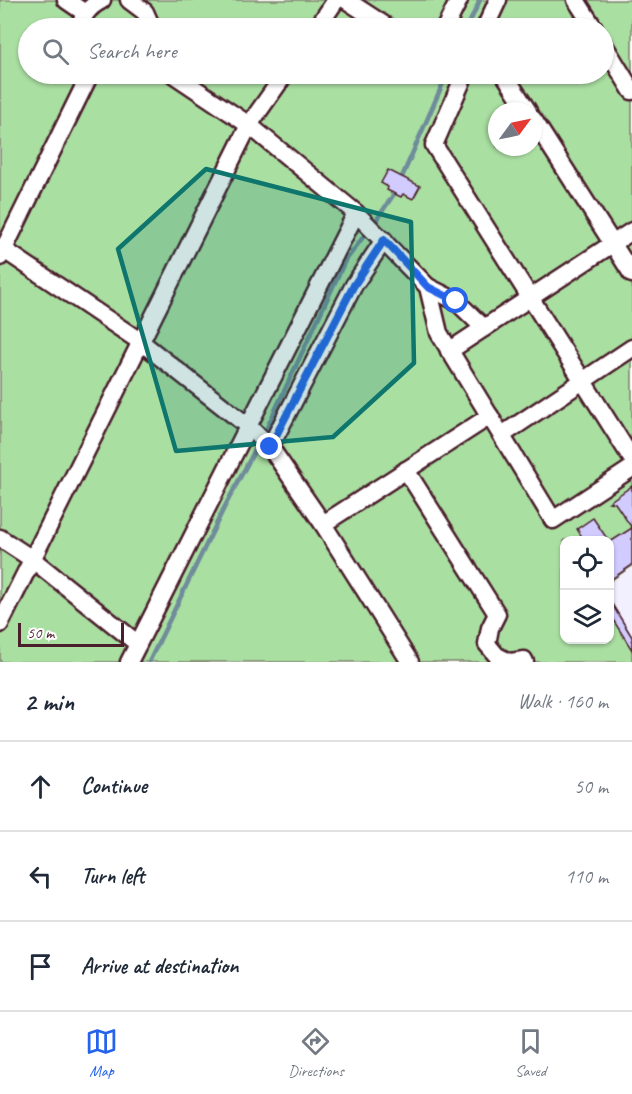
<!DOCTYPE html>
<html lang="en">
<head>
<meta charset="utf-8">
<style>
  :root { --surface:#fff; --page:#f6f6f7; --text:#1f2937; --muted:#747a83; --line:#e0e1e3; --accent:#2563eb }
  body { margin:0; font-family:Caveat,sans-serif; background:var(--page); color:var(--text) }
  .controls { position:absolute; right:18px; bottom:18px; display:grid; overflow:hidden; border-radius:12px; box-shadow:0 2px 4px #0004 }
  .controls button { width:54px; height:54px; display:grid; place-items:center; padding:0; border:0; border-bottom:2px solid var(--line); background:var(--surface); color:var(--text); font:30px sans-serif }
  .compass { position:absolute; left:488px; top:102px; width:54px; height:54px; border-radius:50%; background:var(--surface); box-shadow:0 2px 4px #0004; rotate:57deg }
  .scale { position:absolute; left:18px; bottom:15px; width:106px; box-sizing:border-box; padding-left:6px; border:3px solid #4a1f2b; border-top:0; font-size:16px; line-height:21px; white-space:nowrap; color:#4a1f2b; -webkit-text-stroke:4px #fff; paint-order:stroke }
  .stop { position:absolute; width:18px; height:18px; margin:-14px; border:4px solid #2563eb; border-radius:50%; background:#fff }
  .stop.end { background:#2563eb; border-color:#fff; box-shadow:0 2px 6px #0008 }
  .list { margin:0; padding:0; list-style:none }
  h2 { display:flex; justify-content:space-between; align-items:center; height:78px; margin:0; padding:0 24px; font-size:26px }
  h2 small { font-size:20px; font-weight:400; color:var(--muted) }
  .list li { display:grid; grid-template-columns:39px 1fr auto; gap:18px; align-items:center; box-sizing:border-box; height:90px; padding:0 24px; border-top:2px solid var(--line) }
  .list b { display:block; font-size:22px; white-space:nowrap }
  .list em { font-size:20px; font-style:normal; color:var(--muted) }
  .icon { flex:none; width:33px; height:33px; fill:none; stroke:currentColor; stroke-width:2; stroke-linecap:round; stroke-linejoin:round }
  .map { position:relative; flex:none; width:632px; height:662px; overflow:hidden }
  .search { position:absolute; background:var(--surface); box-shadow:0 2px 4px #0004; left:18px; right:18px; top:18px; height:66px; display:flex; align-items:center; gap:15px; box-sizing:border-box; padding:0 21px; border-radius:33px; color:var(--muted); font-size:22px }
  .sheet { height:348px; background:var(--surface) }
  nav { display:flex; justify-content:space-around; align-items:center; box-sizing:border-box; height:84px; border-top:2px solid var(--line); background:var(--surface); font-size:16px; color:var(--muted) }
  nav a { display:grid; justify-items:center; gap:3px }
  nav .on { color:var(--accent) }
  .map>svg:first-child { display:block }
  .built { fill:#f2efff }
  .green { fill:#aadfa2; stroke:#7a7f66; stroke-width:1.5; fill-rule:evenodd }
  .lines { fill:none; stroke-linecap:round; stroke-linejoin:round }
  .stream { stroke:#6e8c9a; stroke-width:4.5 }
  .building { fill:#d2cbfe; stroke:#4a1f2b; stroke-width:1.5 }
  .minor-casing { stroke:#4a1f2b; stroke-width:21 }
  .minor { stroke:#fff; stroke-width:16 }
  .route { stroke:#2563eb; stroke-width:8 }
  .marked { fill:#0f766e; fill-opacity:0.2; stroke:#0f766e; stroke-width:4.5; stroke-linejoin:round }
</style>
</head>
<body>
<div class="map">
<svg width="632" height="662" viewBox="0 0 632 662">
  <rect width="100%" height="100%" fill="#fff"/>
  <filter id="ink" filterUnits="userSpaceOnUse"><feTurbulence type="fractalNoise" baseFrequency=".0167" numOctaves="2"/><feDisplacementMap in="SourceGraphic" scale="12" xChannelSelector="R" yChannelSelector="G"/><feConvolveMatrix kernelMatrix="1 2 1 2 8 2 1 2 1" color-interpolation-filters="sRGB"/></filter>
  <g filter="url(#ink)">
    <!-- built -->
    <polygon class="built" points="632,568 632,635 610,600 610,582"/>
    <!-- green -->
    <path class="green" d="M0,0H632V566L610,581V540H564V640H610V601L632,637V662H0ZM28,28H604V74H28ZM497,111H533V147H497Z"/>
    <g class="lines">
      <!-- stream -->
      <g class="stream">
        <polyline points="467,28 480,0"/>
        <polyline points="402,177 447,74"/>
        <polyline points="375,222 394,194"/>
        <polyline points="264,434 344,263 366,233"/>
        <polyline points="149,662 224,508 258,444"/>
      </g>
    </g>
    <!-- building -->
    <g class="building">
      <polygon points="388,170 420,186 413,199 403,194 401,197 387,190 388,187 381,183"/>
      <polygon points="632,486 632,565 610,580 610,542 632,528 615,503 609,502"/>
      <polygon points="593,518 608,540 584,540 577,529"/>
      <polygon points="610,601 632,637 632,650 610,615"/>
    </g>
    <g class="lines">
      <defs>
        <g id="minor">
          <polyline points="66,0 85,13"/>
          <polyline points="129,0 145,12 152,28"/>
          <polyline points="346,0 389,28"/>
          <polyline points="576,0 594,28"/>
          <path d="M80,28C82,15 90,6 102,0"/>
          <polyline points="317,28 336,0"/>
          <polyline points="445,28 459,0"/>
          <polyline points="485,28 498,0"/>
          <polyline points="604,45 632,91"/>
          <polyline points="173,74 249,125 356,213 428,287 439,333 553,520 632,468"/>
          <polyline points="465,74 434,145 632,459"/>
          <polyline points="504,74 528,111"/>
          <polyline points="533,119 632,274"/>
          <polyline points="0,247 141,342 249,427 270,447 323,524 410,662"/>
          <polyline points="0,257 90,74"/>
          <polyline points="428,287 456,301 484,328"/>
          <polyline points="449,351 632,231"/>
          <polyline points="502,435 632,348"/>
          <polyline points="270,447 354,285 384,240"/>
          <polyline points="406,470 497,614 490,628 487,644 497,656 509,662"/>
          <polyline points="323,524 490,416"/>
          <polyline points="0,538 32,559 138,644"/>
          <polyline points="0,624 249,125 285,74"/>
          <polyline points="129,662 356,213"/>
          <polyline points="511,662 524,660 525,662"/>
        </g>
      </defs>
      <!-- minor casing -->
      <use href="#minor" class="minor-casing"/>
      <!-- minor -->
      <use href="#minor" class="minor"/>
    </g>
  </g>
  <g class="lines" filter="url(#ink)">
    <!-- route -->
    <polyline class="route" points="270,447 354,285 384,240 428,287 456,301"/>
  </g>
  <!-- marked area -->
  <path class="marked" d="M206,169L411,222L414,363L333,437L176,451L118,249Z"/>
</svg>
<div class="controls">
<button><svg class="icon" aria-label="locate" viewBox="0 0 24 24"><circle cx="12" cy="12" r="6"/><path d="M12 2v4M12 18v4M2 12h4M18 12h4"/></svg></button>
<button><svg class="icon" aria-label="layers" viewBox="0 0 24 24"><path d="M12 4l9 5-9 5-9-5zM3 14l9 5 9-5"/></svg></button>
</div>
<svg class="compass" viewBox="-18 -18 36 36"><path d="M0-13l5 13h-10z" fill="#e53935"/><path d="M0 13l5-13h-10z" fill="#747a83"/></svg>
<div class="scale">50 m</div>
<div class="stop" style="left:456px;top:301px"></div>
<div class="stop end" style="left:270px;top:447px"></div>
<div class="search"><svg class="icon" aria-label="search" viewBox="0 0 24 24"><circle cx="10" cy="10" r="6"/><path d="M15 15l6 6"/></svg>Search here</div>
</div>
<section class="sheet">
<h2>2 min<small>Walk · 160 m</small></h2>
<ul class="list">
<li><svg class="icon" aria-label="ahead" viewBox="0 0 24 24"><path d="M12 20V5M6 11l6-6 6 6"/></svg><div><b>Continue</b></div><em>50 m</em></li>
<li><svg class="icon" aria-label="left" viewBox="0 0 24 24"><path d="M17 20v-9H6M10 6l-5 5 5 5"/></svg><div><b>Turn left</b></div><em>110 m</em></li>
<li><svg class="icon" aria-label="arrive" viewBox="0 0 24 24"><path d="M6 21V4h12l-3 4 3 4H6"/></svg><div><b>Arrive at destination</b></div></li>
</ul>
</section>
<nav>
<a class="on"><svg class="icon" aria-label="map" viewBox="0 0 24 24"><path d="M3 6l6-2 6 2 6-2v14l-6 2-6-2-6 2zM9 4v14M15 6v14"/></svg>Map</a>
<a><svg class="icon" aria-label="directions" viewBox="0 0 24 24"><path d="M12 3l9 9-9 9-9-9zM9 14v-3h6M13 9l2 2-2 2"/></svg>Directions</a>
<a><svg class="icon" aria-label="saved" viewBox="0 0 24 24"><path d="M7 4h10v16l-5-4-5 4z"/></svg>Saved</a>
</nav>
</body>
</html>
